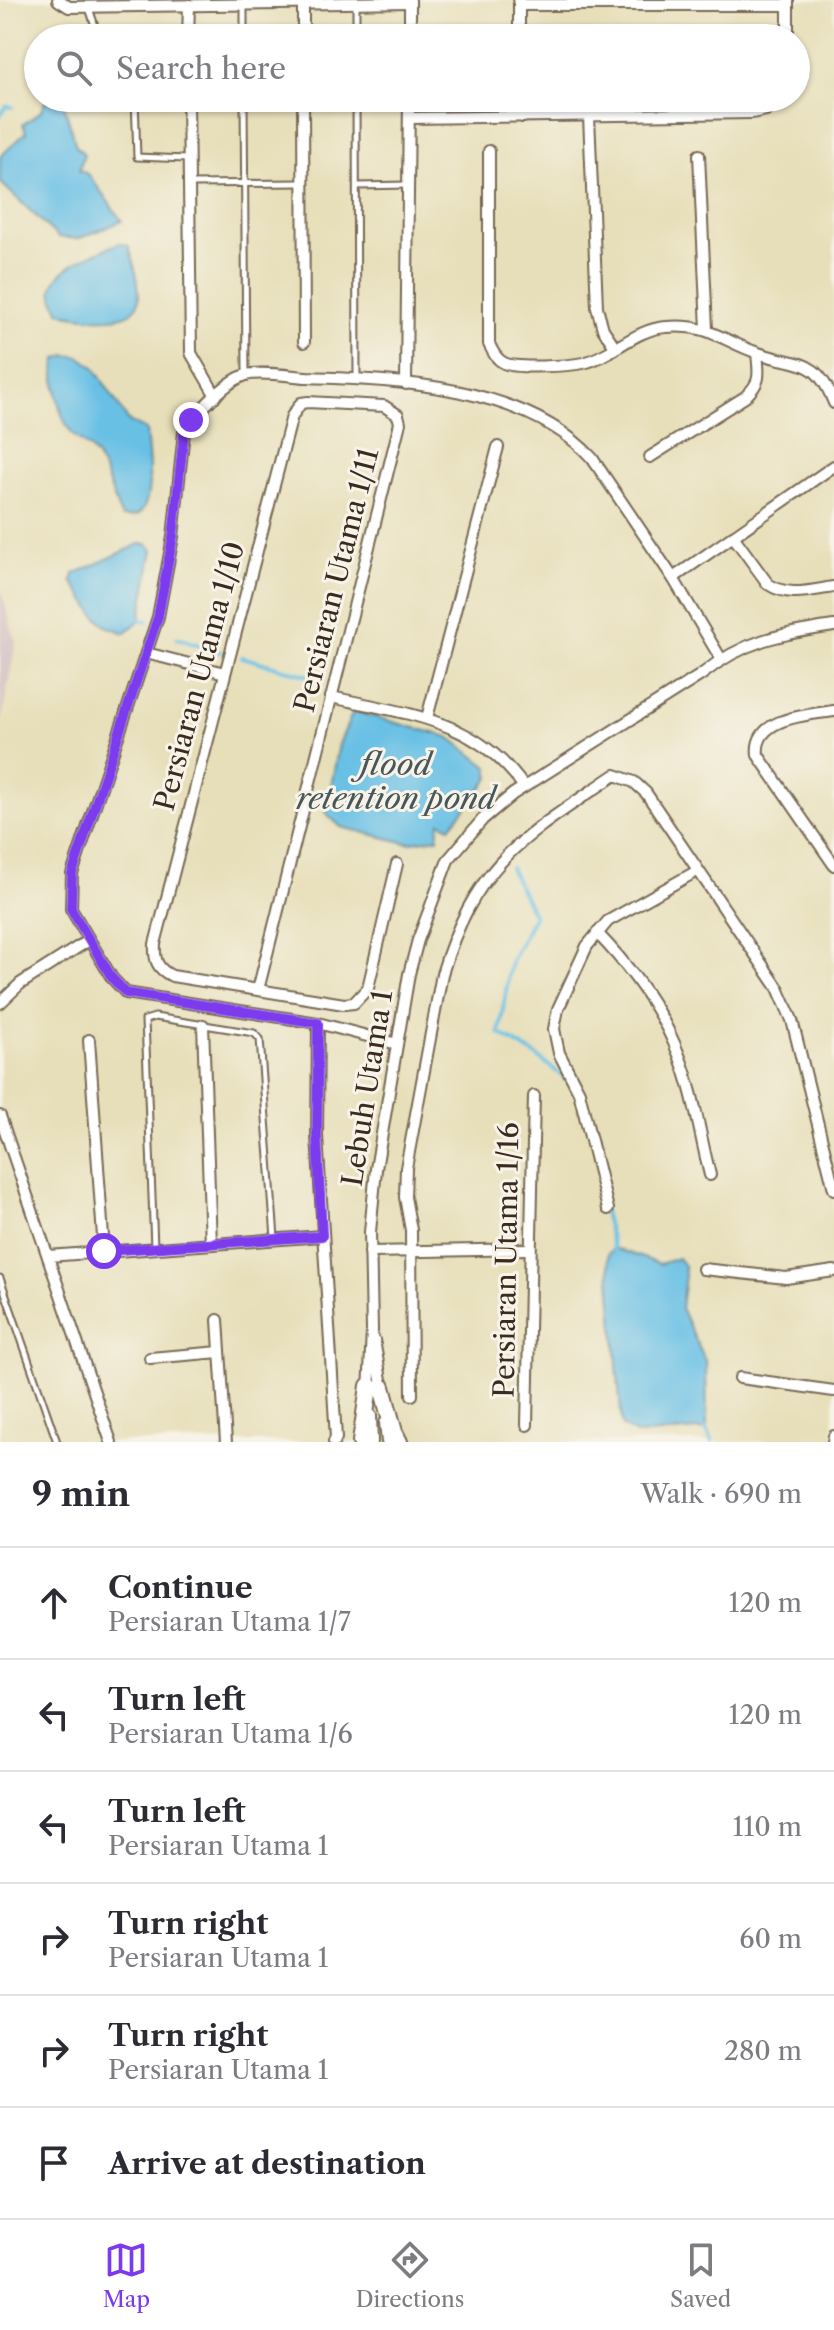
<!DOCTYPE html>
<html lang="en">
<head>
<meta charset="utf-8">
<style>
  :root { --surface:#fff; --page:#f7f7f7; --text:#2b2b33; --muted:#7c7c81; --line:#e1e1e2; --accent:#7c3aed }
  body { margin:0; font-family:"Libre Caslon Text",serif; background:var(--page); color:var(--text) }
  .stop { position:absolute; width:24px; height:24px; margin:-18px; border:6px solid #7c3aed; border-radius:50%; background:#fff }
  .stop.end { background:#7c3aed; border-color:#fff; box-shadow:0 2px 8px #0008 }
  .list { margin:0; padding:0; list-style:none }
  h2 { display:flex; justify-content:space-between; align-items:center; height:104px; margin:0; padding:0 32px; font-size:34px }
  h2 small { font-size:26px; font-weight:400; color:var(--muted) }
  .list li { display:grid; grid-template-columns:52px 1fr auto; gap:24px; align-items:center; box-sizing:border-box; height:112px; padding:0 32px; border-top:2px solid var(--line) }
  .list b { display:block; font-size:30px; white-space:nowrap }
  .list p { margin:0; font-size:26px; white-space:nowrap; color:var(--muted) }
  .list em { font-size:26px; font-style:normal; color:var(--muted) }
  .icon { flex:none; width:44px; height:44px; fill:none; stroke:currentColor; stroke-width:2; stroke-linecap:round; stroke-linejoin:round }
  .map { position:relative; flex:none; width:834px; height:1442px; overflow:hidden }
  .search { position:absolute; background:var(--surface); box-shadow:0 2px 6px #0004; left:24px; right:24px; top:24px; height:88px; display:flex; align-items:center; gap:20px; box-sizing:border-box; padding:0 28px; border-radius:44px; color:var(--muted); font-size:30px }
  .sheet { height:776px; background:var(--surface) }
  nav { display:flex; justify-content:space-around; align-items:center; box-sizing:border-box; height:112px; border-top:2px solid var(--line); background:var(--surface); font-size:22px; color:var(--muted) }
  nav a { display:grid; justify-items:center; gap:4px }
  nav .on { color:var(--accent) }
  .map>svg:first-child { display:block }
  .industrial { fill:#d2bfc0 }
  .water { fill:#67c0e5; stroke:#517582; stroke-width:2 }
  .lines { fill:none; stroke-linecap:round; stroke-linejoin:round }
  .stream { stroke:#67c0e5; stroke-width:4 }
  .service-casing { stroke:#776954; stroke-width:9 }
  .minor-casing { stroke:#776954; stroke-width:14 }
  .primary-casing { stroke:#776954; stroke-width:20 }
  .service { stroke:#fff; stroke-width:5 }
  .minor { stroke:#fff; stroke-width:10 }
  .primary { stroke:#fff; stroke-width:16 }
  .route { stroke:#7c3aed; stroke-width:10 }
  .labels { text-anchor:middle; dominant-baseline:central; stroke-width:6; stroke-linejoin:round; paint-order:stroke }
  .street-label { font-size:28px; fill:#3b2a1e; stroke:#f7f3e8 }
  .water-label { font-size:30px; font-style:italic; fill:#48575a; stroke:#f7f3e8 }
</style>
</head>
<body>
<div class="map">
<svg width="834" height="1442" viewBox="0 0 834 1442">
  <rect width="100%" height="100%" fill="#f7f3e8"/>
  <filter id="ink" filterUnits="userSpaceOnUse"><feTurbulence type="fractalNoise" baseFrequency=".0125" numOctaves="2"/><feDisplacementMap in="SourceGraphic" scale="16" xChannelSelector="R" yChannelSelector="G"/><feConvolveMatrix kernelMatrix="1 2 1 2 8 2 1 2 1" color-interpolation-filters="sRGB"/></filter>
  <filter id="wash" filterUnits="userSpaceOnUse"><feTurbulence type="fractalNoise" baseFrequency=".006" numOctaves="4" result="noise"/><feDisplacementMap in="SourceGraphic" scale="32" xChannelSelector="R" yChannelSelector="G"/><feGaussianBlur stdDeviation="1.8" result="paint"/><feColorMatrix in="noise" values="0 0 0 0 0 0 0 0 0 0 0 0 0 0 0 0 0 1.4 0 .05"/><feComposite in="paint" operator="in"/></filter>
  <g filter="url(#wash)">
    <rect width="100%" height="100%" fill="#e7dfb9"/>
    <!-- industrial -->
    <polygon class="industrial" points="0,588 16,642 0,729"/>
    <!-- water -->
    <g class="water">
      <polygon points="47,98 62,98 76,146 84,154 79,170 89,175 122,221 78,239 58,237 0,182 0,157 26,132 23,124 40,112"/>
      <path d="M120,243L129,246C133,260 142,290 138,303C132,326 77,318 60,312C57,305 51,297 53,288C58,265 99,251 120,243Z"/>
      <path d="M66,355L80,357L93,366L129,422L146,430C147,448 157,508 135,516C134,517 124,517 122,517C112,499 109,477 98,459C92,447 79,442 71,432C59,416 51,378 57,359Z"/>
      <polygon points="140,544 148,544 153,550 140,620 125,633 106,626 96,616 72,581 74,574"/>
      <polygon points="356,712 449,737 488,767 490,778 450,827 440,822 438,838 407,843 341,827 326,813 339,744 352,714"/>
      <polygon points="614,1248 660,1264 678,1258 684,1266 685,1275 681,1308 706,1363 707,1429 637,1435 622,1426 608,1254"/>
    </g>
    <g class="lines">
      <!-- stream -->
      <g class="stream">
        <polyline points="0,115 7,106 12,107"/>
        <polyline points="140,620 147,621"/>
        <polyline points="177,638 221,652"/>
        <polyline points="242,657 323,680"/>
        <polyline points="510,868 534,916 511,961 499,1033 534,1054 571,1083"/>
        <polyline points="603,1208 615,1254"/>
        <polyline points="705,1427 712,1442"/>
      </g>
    </g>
  </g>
  <g filter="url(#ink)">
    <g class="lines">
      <defs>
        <g id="service">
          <polyline points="356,3 356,38"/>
          <polyline points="244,5 244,38"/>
          <polyline points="89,8 99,38"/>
          <polyline points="135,98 137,157 187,159"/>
          <polyline points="244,98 246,374"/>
          <polyline points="356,98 357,378"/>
          <polyline points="620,113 621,98"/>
          <polyline points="190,184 303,183"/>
          <polyline points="357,186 408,185"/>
          <polyline points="154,1247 145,1020 155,1017 254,1033 260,1039 275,1238"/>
          <polyline points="0,1278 57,1442"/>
        </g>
        <g id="minor">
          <polyline points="58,0 69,7 410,2"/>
          <polyline points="519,0 519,38"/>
          <polyline points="788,0 788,38"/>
          <polyline points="303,5 303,38"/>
          <polyline points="519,5 788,5"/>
          <polyline points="188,38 189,5"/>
          <polyline points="410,38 410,0"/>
          <polyline points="188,98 191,353 216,396"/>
          <polyline points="303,98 304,342"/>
          <polyline points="521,98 523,117"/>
          <polyline points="589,116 597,307 603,329 615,347"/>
          <polyline points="409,118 752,113 766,110 778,98"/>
          <path d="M489,151V344C493,352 496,359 504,363C516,369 568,366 583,363C612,356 635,329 666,327C709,323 722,341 758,353C800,367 816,356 834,403"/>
          <polyline points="699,155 707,329"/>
          <polyline points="406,384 409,98"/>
          <path d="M650,457L745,397C762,381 759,375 757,353"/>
          <path d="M733,536L768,584C789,598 811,590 834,587"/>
          <polyline points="673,578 834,466"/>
          <polyline points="146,653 225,673"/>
          <path d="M331,697C407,714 477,719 524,787"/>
          <path d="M834,711C808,715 753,717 758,755L834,865"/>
          <polyline points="427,718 498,447"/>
          <path d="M597,933C631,968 661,1009 679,1055C694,1093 700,1135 710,1175"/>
          <path d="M258,990L400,423L398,415L384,406L308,402L301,403L292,416L155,944C154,960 157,969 172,976L344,1004L354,1003L368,988L397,864"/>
          <polyline points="0,1003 20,984 89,940"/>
          <polyline points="318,1023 317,1136 336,1438 334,1442"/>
          <polyline points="203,1025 211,1244"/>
          <polyline points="89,1040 104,1251"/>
          <path d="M397,1044L318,1023L126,993L112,978L71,909L72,874L158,617L173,537L184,432C194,415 226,381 246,375C260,371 291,376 307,377C399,380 526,386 592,458L673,578L721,659"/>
          <polyline points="0,1116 111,1442"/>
          <polyline points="608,1209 579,1092 559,1053 554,1029 558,1009 587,946 608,921 697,871"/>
          <polyline points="370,1252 529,1249"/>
          <polyline points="48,1256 322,1236"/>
          <polyline points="703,1269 786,1278 834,1271"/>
          <polyline points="218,1320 226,1442"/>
          <polyline points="374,1340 383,1391"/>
          <polyline points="150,1358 220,1352"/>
          <polyline points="740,1378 834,1391"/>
          <path d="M369,1392L372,1330L370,1232L376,1169L409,974L418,940L448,860L483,819L513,794L701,675C744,640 780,634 834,626"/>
          <path d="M412,1395L411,1230L405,1197L406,1168L442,974C476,861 523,838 615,775L634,782L646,793L778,988L792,1020L834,1189"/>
          <polyline points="371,1416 372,1442"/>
          <polyline points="385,1423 387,1442"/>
          <polyline points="527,1425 534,1096"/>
          <polyline points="833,1442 834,1436"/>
        </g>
        <g id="primary">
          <polyline points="382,1387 394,1432 399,1442"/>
          <polyline points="361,1442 369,1386"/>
        </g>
      </defs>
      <!-- service casing -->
      <use href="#service" class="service-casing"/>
      <!-- minor casing -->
      <use href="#minor" class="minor-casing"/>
      <!-- primary casing -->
      <use href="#primary" class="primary-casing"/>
      <!-- service -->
      <use href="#service" class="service"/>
      <!-- minor -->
      <use href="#minor" class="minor"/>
      <!-- primary -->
      <use href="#primary" class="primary"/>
    </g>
  </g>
  <g class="lines" filter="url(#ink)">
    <!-- route -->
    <polyline class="route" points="104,1251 322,1236 317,1136 318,1023 126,993 112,978 71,909 72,874 158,617 173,537 184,432 191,420"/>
  </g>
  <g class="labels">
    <!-- street labels -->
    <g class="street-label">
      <text transform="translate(336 580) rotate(-76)">Persiaran Utama 1/11</text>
      <text transform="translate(199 676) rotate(-75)">Persiaran Utama 1/10</text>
      <text transform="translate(367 1088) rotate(-81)">Lebuh Utama 1</text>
      <text transform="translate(506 1260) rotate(-89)">Persiaran Utama 1/16</text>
    </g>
    <!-- water labels -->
    <g class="water-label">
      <text x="396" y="764">flood<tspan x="396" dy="34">retention pond</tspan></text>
    </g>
  </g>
</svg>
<div class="stop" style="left:104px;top:1251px"></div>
<div class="stop end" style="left:191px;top:420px"></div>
<div class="search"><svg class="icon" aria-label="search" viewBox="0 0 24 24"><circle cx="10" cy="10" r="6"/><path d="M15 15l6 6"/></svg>Search here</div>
</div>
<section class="sheet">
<h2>9 min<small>Walk · 690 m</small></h2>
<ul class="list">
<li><svg class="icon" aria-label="ahead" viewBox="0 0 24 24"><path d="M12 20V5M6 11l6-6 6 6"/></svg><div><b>Continue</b><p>Persiaran Utama 1/7</p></div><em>120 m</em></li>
<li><svg class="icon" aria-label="left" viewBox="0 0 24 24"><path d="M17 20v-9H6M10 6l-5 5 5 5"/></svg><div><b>Turn left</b><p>Persiaran Utama 1/6</p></div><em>120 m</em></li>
<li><svg class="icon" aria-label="left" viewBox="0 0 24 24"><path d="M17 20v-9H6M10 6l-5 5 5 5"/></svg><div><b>Turn left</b><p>Persiaran Utama 1</p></div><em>110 m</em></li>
<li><svg class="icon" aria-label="right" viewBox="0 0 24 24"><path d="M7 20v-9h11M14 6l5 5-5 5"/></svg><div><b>Turn right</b><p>Persiaran Utama 1</p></div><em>60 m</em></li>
<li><svg class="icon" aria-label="right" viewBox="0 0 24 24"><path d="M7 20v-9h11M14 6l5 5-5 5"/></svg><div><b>Turn right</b><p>Persiaran Utama 1</p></div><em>280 m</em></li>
<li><svg class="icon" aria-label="arrive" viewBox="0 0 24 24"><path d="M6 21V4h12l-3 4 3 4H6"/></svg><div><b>Arrive at destination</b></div></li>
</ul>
</section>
<nav>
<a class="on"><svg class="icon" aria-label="map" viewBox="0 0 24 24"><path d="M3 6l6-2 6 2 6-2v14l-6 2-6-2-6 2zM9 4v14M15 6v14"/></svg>Map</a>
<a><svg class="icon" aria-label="directions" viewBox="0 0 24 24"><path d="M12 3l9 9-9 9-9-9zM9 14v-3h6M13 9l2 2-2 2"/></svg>Directions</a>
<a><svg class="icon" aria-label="saved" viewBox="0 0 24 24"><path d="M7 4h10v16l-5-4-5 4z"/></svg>Saved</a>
</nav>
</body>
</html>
